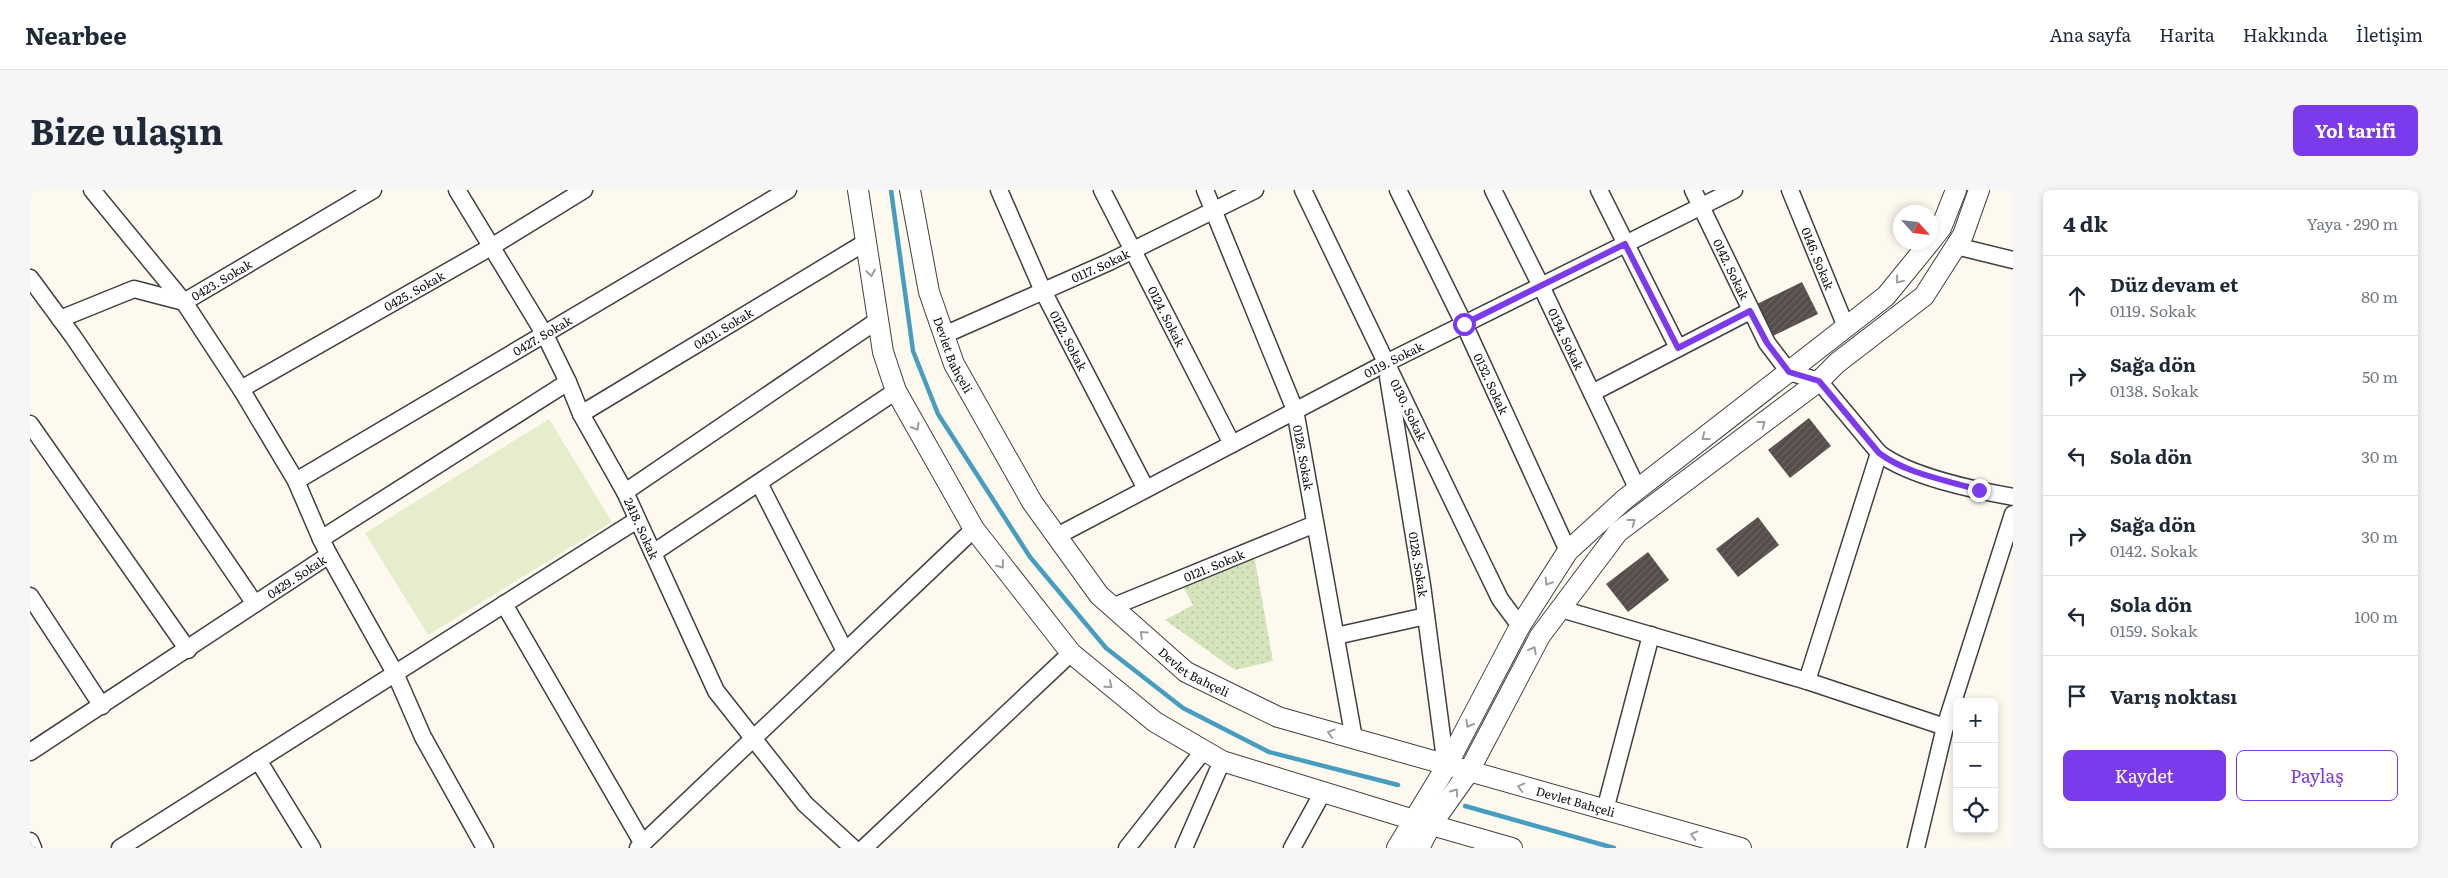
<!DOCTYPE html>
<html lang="tr">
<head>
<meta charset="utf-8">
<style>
  :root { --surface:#fff; --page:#f6f6f7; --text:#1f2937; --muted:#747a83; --line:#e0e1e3; --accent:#7c3aed }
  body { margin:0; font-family:Literata,serif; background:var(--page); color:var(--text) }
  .controls { position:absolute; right:15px; bottom:15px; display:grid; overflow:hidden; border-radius:8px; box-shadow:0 2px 8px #0003 }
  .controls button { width:45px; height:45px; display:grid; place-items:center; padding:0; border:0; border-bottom:1px solid var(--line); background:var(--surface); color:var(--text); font:25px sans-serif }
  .compass { position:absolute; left:1863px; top:15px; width:45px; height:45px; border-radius:50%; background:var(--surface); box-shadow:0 2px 8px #0003; rotate:117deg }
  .stop { position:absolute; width:15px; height:15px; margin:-11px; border:4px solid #7c3aed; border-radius:50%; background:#fff }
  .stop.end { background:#7c3aed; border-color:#fff; box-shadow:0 1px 5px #0008 }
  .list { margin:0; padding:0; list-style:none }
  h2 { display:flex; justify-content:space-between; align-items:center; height:65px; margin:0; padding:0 20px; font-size:21px }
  h2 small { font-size:16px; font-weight:400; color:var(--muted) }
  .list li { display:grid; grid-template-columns:32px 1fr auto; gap:15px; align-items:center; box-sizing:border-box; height:80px; padding:0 20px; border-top:1px solid var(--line) }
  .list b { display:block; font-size:19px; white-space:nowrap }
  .list p { margin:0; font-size:16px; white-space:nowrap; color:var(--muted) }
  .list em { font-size:16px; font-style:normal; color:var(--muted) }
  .actions { display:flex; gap:10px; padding:15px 20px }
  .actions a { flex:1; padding:11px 0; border:1px solid var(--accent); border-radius:8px; text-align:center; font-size:18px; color:var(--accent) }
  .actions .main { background:var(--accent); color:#fff }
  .icon { flex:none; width:28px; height:28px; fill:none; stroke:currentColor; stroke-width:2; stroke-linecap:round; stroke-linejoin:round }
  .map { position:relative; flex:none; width:1983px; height:658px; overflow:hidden; border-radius:8px }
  header { display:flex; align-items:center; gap:30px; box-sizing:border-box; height:70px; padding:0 25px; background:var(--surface); border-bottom:1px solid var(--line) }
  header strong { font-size:24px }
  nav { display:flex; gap:28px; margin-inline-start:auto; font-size:18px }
  .intro { display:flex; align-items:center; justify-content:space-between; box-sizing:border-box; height:120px; padding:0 30px }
  h1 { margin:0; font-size:35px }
  .button { padding:12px 22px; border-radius:8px; background:var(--accent); color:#fff; font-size:18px; font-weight:700 }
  main { display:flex; gap:30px; padding:0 30px }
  aside { flex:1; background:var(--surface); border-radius:8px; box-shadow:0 2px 8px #0003 }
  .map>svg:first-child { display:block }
  .green { fill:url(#green-dots) }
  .pitch { fill:#e5edcc }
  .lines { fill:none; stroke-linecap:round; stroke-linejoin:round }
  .stream { stroke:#469dbf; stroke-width:4.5 }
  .building { fill:url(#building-hatch) }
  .minor-casing { stroke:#404040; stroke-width:19 }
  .tertiary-casing { stroke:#404040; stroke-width:22 }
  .minor { stroke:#fff; stroke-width:16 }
  .tertiary { stroke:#fff; stroke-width:20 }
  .oneway { stroke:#9e9e9e }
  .route { stroke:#7c3aed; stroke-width:6 }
  .labels { text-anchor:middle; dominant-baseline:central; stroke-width:5; stroke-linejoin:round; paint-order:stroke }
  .street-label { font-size:12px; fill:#0d0d0d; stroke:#fff }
</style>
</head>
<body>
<header>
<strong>Nearbee</strong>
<nav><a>Ana sayfa</a><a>Harita</a><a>Hakkında</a><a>İletişim</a></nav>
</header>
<div class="intro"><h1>Bize ulaşın</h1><a class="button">Yol tarifi</a></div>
<main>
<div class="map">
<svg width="1983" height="658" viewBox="0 0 1983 658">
  <defs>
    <pattern id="green-dots" width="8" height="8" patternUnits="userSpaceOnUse" patternTransform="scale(1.25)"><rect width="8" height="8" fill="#d5e4bc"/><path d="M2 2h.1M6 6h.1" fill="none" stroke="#b6c2a0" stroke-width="1.8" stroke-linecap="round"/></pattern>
    <pattern id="building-hatch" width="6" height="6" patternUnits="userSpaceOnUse" patternTransform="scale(1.25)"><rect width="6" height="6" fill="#544d4a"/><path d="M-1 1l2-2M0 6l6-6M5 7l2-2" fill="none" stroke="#686260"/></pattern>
  </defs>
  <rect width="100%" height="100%" fill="#fdf9ef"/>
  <!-- green -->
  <polygon class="green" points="1224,365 1243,471 1205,480 1135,430 1163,415 1152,395"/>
  <!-- pitch -->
  <polygon class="pitch" points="519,229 582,332 398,445 335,343"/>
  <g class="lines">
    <!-- stream -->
    <g class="stream">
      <polyline points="861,0 883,161 908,224 1000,367 1076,458 1153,518 1239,562 1368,595"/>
      <polyline points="1435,616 1584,658"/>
    </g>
  </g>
  <!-- building -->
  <g class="building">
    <polygon points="1772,92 1788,124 1743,146 1727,114"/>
    <polygon points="1779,228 1801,256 1760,288 1738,260"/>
    <polygon points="1728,327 1749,355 1708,387 1686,359"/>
    <polygon points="1618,362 1639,390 1598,422 1576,394"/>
  </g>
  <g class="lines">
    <defs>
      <g id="minor">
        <polyline points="62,0 154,112 211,199 266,291 291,349"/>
        <path id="s1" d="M427,0L515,145L538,192L551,224L595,302L686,501L775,614L823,658"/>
        <path id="s2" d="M969,0L1013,101L1116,299"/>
        <path id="s3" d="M1072,0L1202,254"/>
        <path id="s4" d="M1175,0L1265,220L1324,549"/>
        <path id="s5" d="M1273,0L1453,374L1470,409L1490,436"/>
        <path id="s6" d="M1368,0L1434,134L1538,361"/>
        <path id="s7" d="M1463,0L1511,96L1608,300"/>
        <polyline points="1569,0 1648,158"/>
        <path id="s8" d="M1663,0L1737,153L1759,182L1789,191L1849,263C1880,287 1945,300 1983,307"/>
        <path id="s9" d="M1760,0L1816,137"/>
        <polyline points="1926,56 1983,70"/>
        <polyline points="0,88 42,145 225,414"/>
        <path id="s10" d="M30,129L104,99L154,112L343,0"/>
        <path id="s11" d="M914,145L1079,72L1225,0"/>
        <path id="s12" d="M1358,187L1392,395L1416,577"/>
        <path id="s13" d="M211,199L461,57L554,0"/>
        <polyline points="1562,203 1720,121"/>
        <path id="s14" d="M551,224L836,52"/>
        <polyline points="0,234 158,460"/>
        <path id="s15" d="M266,291L758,0"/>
        <polyline points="729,293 815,461"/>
        <polyline points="595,302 848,130"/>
        <path id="s16" d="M1027,346L1356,173L1704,0"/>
        <polyline points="623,363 866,201"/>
        <polyline points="299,365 365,483 393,547 455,658"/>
        <polyline points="0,406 72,516"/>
        <polyline points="474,414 613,654"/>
        <path id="s17" d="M1082,417L1285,334"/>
        <polyline points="1531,419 1777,491 1915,537"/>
        <polyline points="1306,446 1396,426"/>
        <polyline points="1777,491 1849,263"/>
        <path id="s18" d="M0,562L299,365L291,349L538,192"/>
        <polyline points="228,570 282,658"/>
        <polyline points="1575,620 1621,445"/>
        <polyline points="0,651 3,658"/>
        <polyline points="90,658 607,330"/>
        <polyline points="608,658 944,339"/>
        <polyline points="834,658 1041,463"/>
        <polyline points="1097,658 1174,560"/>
        <polyline points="1154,658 1192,571"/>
        <polyline points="1262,658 1293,602"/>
        <polyline points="1886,658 1915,537 1983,324"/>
      </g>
      <g id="tertiary">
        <polyline points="828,0 853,162 866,201 944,339 1041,463 1125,532 1192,571 1384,630 1482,658"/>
        <path id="s19" d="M880,0L899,102L924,174L1002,312L1069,405L1156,482L1248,527L1711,658"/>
        <polyline points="1900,52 1911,38 1926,0"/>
        <polyline points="1367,658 1416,577 1490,436 1538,361 1595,309 1856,106 1900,52"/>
        <polyline points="1389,658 1401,635 1438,583 1510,446 1588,342 1789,191 1807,173 1894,106 1933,45 1949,0"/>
      </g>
    </defs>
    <!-- minor casing -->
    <use href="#minor" class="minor-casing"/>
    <!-- tertiary casing -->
    <use href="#tertiary" class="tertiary-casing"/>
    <!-- minor -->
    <use href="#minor" class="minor"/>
    <!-- tertiary -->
    <use href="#tertiary" class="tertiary"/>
  </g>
  <!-- one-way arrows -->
  <defs><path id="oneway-chevron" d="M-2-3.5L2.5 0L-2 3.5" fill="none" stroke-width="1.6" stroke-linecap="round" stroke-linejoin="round" transform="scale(1.25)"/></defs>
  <g class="oneway">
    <use href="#oneway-chevron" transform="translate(841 83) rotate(81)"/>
    <use href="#oneway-chevron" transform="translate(1869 90) rotate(129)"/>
    <use href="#oneway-chevron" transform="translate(1732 234) rotate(-37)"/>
    <use href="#oneway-chevron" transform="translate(886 237) rotate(60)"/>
    <use href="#oneway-chevron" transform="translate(1675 247) rotate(142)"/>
    <use href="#oneway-chevron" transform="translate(1602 332) rotate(-37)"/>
    <use href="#oneway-chevron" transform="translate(971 375) rotate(52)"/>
    <use href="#oneway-chevron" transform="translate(1518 392) rotate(123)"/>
    <use href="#oneway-chevron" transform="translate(1113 444) rotate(-138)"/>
    <use href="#oneway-chevron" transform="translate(1503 460) rotate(-62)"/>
    <use href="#oneway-chevron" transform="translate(1079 495) rotate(39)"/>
    <use href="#oneway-chevron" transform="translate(1439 534) rotate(118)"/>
    <use href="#oneway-chevron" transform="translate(1301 543) rotate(-164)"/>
    <use href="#oneway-chevron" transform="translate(1491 597) rotate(-165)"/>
    <use href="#oneway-chevron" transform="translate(1425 602) rotate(-55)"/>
    <use href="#oneway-chevron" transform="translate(1664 645) rotate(-165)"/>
  </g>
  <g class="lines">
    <!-- route -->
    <path class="route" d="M1434,134L1595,54L1648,158L1720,121L1737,153L1759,182L1789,191L1849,263C1877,284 1916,290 1949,300"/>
  </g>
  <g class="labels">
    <!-- street labels -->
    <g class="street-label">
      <text stroke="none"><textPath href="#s9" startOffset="74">0146. Sokak</textPath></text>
      <text stroke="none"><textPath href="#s11" startOffset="171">0117. Sokak</textPath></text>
      <text stroke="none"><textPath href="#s8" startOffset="88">0142. Sokak</textPath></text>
      <text stroke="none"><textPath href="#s10" startOffset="175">0423. Sokak</textPath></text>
      <text stroke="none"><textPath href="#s13" startOffset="199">0425. Sokak</textPath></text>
      <text stroke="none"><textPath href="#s3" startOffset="142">0124. Sokak</textPath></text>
      <text stroke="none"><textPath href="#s14" startOffset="166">0431. Sokak</textPath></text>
      <text stroke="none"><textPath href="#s15" startOffset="286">0427. Sokak</textPath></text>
      <text stroke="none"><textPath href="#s7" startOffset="166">0134. Sokak</textPath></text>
      <text stroke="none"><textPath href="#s2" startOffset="166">0122. Sokak</textPath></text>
      <text stroke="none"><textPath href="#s19" startOffset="171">Devlet Bahçeli</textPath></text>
      <text stroke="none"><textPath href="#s16" startOffset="380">0119. Sokak</textPath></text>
      <text stroke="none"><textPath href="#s6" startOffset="215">0132. Sokak</textPath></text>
      <text stroke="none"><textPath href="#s5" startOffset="244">0130. Sokak</textPath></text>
      <text stroke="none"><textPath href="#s4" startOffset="286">0126. Sokak</textPath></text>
      <text stroke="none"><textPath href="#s1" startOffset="386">2418. Sokak</textPath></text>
      <text stroke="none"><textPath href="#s12" startOffset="190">0128. Sokak</textPath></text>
      <text stroke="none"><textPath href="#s17" startOffset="110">0121. Sokak</textPath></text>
      <text stroke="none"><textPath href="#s18" startOffset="319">0429. Sokak</textPath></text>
      <text stroke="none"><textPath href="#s19" startOffset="576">Devlet Bahçeli</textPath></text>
      <text stroke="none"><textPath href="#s19" startOffset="981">Devlet Bahçeli</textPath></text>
    </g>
  </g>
</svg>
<div class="controls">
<button>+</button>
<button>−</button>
<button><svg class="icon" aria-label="locate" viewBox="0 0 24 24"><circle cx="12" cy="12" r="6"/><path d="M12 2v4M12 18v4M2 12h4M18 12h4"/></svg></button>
</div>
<svg class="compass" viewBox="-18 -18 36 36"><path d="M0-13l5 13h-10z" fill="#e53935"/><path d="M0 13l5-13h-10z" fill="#747a83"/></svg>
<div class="stop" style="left:1434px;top:134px"></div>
<div class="stop end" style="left:1949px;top:300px"></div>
</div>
<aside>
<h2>4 dk<small>Yaya · 290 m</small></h2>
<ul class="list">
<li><svg class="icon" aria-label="ahead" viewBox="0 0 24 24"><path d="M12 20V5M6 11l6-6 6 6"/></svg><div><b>Düz devam et</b><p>0119. Sokak</p></div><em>80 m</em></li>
<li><svg class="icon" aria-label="right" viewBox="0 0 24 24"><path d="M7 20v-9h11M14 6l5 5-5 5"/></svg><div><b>Sağa dön</b><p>0138. Sokak</p></div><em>50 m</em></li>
<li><svg class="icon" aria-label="left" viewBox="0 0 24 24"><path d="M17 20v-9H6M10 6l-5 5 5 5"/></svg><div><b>Sola dön</b></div><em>30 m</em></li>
<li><svg class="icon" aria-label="right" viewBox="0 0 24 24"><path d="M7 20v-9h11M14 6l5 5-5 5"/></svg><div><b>Sağa dön</b><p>0142. Sokak</p></div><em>30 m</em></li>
<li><svg class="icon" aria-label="left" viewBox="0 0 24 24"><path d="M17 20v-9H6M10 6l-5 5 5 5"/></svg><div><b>Sola dön</b><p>0159. Sokak</p></div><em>100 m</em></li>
<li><svg class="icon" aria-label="arrive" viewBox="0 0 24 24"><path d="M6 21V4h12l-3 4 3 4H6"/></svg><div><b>Varış noktası</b></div></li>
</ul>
<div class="actions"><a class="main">Kaydet</a><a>Paylaş</a></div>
</aside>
</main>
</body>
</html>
